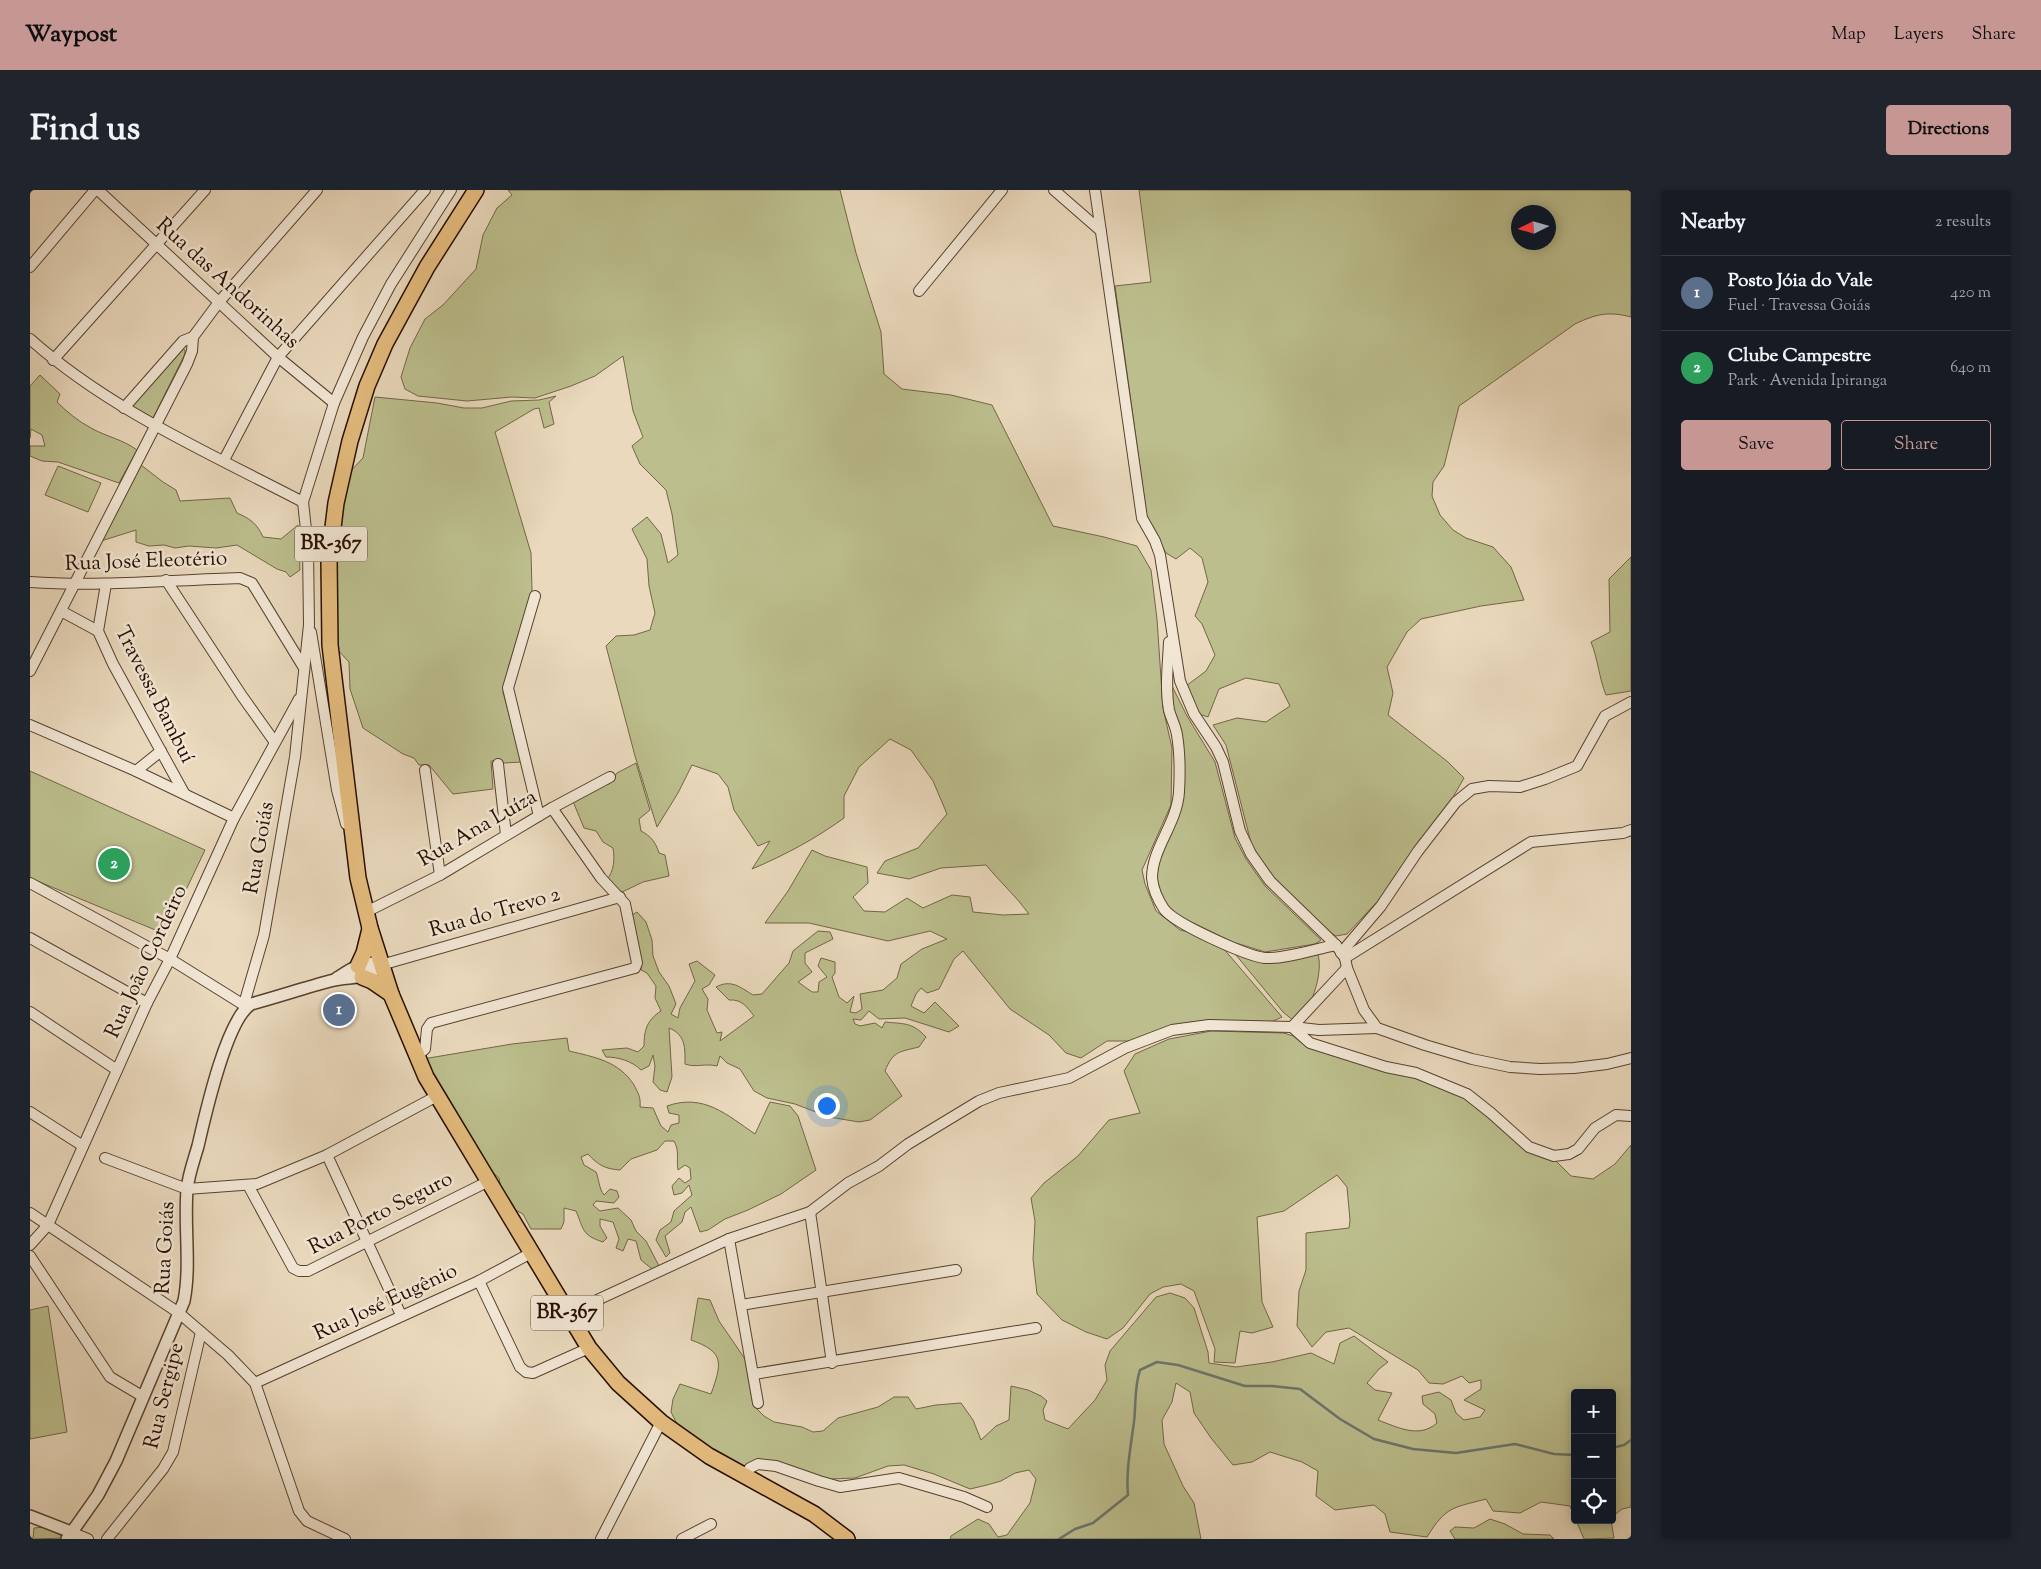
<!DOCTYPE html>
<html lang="en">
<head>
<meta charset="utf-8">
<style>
  :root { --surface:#171b24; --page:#20242c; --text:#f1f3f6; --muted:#9ea1a6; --line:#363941; --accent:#c59692 }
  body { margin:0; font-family:"Sorts Mill Goudy",serif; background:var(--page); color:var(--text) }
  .controls { position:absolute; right:15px; bottom:15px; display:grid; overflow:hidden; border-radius:5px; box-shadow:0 2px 12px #0003 }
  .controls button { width:45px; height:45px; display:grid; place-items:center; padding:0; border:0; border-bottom:1px solid var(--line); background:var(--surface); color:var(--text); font:25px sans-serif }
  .compass { position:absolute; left:1481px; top:15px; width:45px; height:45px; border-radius:50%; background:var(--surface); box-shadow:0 2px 12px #0003; rotate:265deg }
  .you { position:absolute; left:796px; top:915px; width:18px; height:18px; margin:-12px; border:4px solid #fff; border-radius:50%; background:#1a73e8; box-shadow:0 0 0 8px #1a73e833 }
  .badge { display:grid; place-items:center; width:32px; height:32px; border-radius:50%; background:var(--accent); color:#fff; font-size:16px; font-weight:700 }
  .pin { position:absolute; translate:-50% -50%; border:2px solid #fff; box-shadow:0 1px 5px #0006 }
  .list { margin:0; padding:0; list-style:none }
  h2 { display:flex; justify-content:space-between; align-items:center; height:65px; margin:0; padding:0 20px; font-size:21px }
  h2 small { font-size:16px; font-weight:400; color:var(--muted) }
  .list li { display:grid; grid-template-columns:32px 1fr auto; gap:15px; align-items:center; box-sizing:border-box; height:75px; padding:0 20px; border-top:1px solid var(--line) }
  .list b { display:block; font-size:19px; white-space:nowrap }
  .list p { margin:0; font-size:16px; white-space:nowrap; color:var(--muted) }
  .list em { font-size:16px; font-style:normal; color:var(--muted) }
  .actions { display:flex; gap:10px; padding:15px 20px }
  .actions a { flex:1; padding:11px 0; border:1px solid var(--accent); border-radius:5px; text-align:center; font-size:18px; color:var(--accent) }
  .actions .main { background:var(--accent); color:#111 }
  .icon { flex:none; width:28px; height:28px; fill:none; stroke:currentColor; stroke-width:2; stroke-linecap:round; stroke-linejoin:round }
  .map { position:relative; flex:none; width:1601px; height:1349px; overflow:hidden; border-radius:5px }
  header { display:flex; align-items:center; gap:30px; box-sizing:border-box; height:70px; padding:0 25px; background:var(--accent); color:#111 }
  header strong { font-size:24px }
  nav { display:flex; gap:28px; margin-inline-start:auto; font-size:18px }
  .intro { display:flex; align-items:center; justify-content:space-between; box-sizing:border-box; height:120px; padding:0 30px }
  h1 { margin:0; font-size:35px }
  .button { padding:12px 22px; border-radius:5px; background:var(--accent); color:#111; font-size:18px; font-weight:700 }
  main { display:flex; gap:30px; padding:0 30px }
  aside { flex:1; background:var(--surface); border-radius:5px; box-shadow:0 2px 12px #0003 }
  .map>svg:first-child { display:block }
  .green { fill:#bcbe8d; stroke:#726646; fill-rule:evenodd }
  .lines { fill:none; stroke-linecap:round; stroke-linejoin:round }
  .stream { stroke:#6b756d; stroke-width:2.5 }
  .minor-casing { stroke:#58412f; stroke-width:12 }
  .tertiary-casing { stroke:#58412f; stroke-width:14 }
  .primary-casing { stroke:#270e00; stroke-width:18 }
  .minor { stroke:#f1e6d4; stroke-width:10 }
  .tertiary { stroke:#f1e6d4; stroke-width:11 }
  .primary { stroke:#e5bc7e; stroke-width:15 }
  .labels { text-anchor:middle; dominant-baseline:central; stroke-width:5; stroke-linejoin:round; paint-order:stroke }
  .shield { fill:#f1e6d4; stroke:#644f40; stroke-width:1 }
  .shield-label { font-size:20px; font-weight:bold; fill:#270e00 }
  .street-label { font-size:21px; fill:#270e00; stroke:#f1e6d4 }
</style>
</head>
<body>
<header>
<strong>Waypost</strong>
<nav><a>Map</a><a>Layers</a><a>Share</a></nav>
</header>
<div class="intro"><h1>Find us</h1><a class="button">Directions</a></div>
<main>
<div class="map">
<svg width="1601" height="1349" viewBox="0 0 1601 1349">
  <rect width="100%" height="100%" fill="#ead9bd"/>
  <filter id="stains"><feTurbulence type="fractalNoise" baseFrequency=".004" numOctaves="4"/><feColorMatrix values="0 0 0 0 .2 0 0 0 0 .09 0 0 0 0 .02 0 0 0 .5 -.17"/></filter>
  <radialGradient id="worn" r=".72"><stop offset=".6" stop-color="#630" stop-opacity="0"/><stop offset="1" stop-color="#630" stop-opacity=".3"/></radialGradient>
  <!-- green -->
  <g class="green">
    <path d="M478,0H810L826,63L851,142L854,184L872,199L921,205L962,215L1023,336L1074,347L1107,356L1121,380L1127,429L1133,518L1142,558L1141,615L1112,680L1115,694L1126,721L1150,740L1170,745L1193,758L1252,827L1239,833L1184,831L1101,851H1077L1051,868L1036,863L1019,845L980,819L933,761L924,769L909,799L897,803L891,798L886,804L881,816L894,823L905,812L929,836L919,842L875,828L849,829L839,821L831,830L823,829L825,834L830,836L845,833L852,838L855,832C874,834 882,832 896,847L889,857C869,862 863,861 855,881L872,906L840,930L829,932L799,927L765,914L737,908L724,901L710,879L697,873L690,866L687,876C675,873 666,878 655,874C655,858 656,845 639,838L642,887L637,902L630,900L623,892L625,876L623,865L619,876L611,880C602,871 588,867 576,867L572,860L597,858L608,862L614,856C614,840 617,830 631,821L625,808L626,796L617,783L611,780V767L602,725L607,722L616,732L622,750L623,766L629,782L639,796L646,814L641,824L648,828L650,818L665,791L659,774L667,771L685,785L679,795L672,799L678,809L677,820L687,843L692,842L690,851L724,826C717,817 712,809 699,810L686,797C701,789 710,797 723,805L732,804L759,773L763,761L788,741L800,742L803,749L775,763V773L782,782L768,792L782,802H788L789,792L797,787L788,776L791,768L805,772V783L802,787L809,807L817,813L824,806L820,822L826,823L832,819L830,804L853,800L867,788L871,774L892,759L917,749L900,741L858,751L779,733H735L758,701L782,660L795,666L837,677L838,693L823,707L834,721L855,722L877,708L893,718L922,705L940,707L943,722L973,725L999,724C986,706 970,692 956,675L911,678L879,689L847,683L855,671L888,658L917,624L903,591L881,560L860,549L829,577L814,606V628C785,649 755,665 722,679L740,651L728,656L704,620L698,597L688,584L662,575L648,603L627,637L605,566L576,456L586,446L604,445L620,440L625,423L619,396L617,369L602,339L617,327L631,344L638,373L648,365L642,324L636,300L610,274L602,256L613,247L603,221L593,166L565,186L541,196L505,208L482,207L437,211L388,206L375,199L371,187L380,158L395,129L413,115L446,79L453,45L467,18L482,5Z"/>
    <path d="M1109,0H1601V127C1578,121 1566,124 1545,134L1429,216L1414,276L1403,292L1402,306L1410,325L1423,340L1436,348L1463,357L1481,377L1494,410L1451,416L1391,429L1377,442L1357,477L1363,503L1358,525L1418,572L1434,588L1418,616L1348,711L1317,744L1306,746L1289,736L1236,679L1221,653L1196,555L1183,535L1207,528L1236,532L1260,516L1249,494L1216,488L1189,499L1178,527L1169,524L1156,496L1176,481L1185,465L1172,434L1165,426L1178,392L1172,368L1160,358L1146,369L1136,363L1117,328L1085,96L1121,92ZM1488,22H1518V52H1488Z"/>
    <polygon points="152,158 155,160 155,164 123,228 100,215"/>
    <path d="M10,185L30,204L27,212C37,222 48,231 61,238C77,247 92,249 107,260L89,293L28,272L12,271L0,266V256H15L12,245L1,239L0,248V196Z"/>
    <polygon points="526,206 519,212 524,234 514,238 509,218 504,219 465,242 501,363 502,400 479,475 473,502 492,572 474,573 466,571 461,571 463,599 423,604 399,575 389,575 384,568 373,564 333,538 320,499 319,472 305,457 306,363 315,287 333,268 345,207 407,213 434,218 452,218 481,211 509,210"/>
    <path d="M111,275L133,292L146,300L150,311L200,308L207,323C221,329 227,334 233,347L251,349L268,335L270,380L260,387L256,382L247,379L207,355L186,358L159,356L145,358L134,355L119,356L106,352V340L71,351Z"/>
    <polygon points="28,276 71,293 58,322 15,305"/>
    <path d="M1601,367V501L1576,505C1569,488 1568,469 1561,452L1580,442L1579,389Z"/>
    <polygon points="1140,492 1157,526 1185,572 1205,648 1216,669 1235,696 1291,750 1285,754 1235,762 1203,752 1149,726 1137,717 1126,699 1127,669 1151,604"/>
    <path d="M606,573L620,620L609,629L611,641C621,646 626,653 629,663L635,665L639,686L613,692L588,704L577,690C584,680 585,670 583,658L573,652L566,641L554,638L542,609L569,595L579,594L587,583Z"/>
    <polygon points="0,581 175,660 135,744 0,688"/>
    <path d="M1201,759L1222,767L1286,760C1295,774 1284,812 1273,824C1271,826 1267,828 1264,831L1253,822Z"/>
    <path d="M1181,841L1254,843L1263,846L1279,858L1389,889L1435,908L1497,961L1525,970L1541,986L1563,989L1585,974L1601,955V1317L1592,1319L1582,1327V1203H1545V1328L1540,1316L1511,1312L1490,1323L1463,1321L1456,1309C1423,1318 1416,1316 1397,1347L1360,1342L1355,1324L1344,1315L1305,1320L1286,1306L1288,1281L1272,1272L1240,1262L1222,1272L1203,1275L1181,1248L1164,1223L1160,1202L1146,1193L1142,1212L1132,1230L1134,1254L1153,1296L1164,1313L1171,1349H920L921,1346L948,1329L959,1334L968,1347L977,1345L1000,1313L1006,1289L999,1280L985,1283L971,1291L957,1295L940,1299L904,1284L874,1275L858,1276L825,1288L801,1289L727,1270L711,1277L649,1238L641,1222L643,1209L650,1194L681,1204C692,1173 695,1162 661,1150L668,1108L680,1110L689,1131L715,1169L723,1215L734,1226L744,1232L772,1237L783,1242L793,1241L808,1228L848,1217L864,1207H878L886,1219L906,1215L931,1213L943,1230L951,1250L966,1236L979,1230L981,1196L998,1200L1011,1206L1017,1211L1013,1220L1015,1230L1038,1239L1065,1210L1077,1190L1075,1175L1080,1161L1126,1107L1140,1103L1155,1108L1164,1118L1178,1162L1179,1173L1206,1177L1242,1172L1281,1163L1304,1174L1310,1153L1324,1146L1358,1172L1349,1179L1337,1193L1345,1200L1362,1203L1348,1230C1367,1237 1389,1249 1407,1233L1405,1224L1393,1214L1392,1206L1409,1202L1421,1210L1426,1223L1434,1230L1450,1227L1455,1220L1434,1210L1451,1199V1190L1439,1193L1432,1186L1413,1194L1399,1193L1388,1180L1319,1138L1296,1142L1282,1157L1267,1136L1269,1101L1276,1080V1043L1319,1038L1320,1030L1317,997L1307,985L1254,1021L1227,1027L1232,1112L1243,1137L1222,1143L1210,1141L1205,1173L1184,1172L1185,1159L1164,1101L1151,1094L1133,1097L1120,1104L1093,1138L1077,1149L1056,1142L1032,1130L1007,1104L1003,1069L1005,1031L1001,1008L1014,993L1048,966L1079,930L1110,923L1094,881L1105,864L1139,849Z"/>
    <path d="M537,848L539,861C564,867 589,871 604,895C608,903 611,907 610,917L623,918L631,936L638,942L641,935L649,933V925L639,923L637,916C674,903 697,925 725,944L740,912L760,916L768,926L786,980L751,1004L718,1020L695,1029L678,1040L670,1042L661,1017L655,1022L652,1032L635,1046L640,1063L636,1067L626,1050L630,1040L641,1032L644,1021L662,1005L659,995L652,1003L644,1005L642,996L649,988L655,993L661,989L660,978L655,975L648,980C646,968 650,962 644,951H635L627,960L601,969L590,980C575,979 568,975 558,964L551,967L554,975L566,982C569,989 569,999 574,1005L580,999L587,1001L589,1007L584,1013L566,1011L563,1015L570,1021L588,1018L601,1030L606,1041L616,1051L629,1076L622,1079L611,1070L606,1051L598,1049L593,1061L586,1058L589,1049L583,1032L570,1029V1036L577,1048L573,1052C551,1045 554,1039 546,1021L534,1018V1032L531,1039H501L493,1024L480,1017L472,1004L469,988L454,975L393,869L482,854Z"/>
    <polygon points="18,1116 37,1242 0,1249 0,1120"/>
    <polygon points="1460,1329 1475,1334 1493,1344 1520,1345 1524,1349 1425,1349 1420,1341 1425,1337 1444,1338"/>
    <polygon points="1546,1330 1581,1330 1584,1348 1554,1349"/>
    <polygon points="16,1337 35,1348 3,1349 4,1338"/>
  </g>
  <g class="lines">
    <!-- stream -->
    <g class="stream">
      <polyline points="1582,1258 1594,1255 1601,1250"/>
      <path d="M1029,1349L1045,1339L1063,1333L1098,1305C1096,1282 1100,1261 1103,1239C1107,1217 1103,1202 1110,1180L1127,1172L1148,1175L1215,1196H1242L1270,1199L1310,1229L1344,1249L1383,1259L1426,1263L1485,1254L1524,1264L1545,1265"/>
    </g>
    <defs>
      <g id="minor">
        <polyline points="68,0 248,167 304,213"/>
        <polyline points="1024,0 1071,41"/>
        <polyline points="1065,0 1112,328 1125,351 1130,365 1150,491 1164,524 1186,557 1193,572 1210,641 1221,664 1240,691 1306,755 1315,768 1317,778 1334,820 1347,838 1395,855 1442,869 1480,877 1510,879 1544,878 1577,874 1601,868"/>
        <polyline points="0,77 65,0"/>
        <polyline points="889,101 972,0"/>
        <path d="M0,149C80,220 179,263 273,312"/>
        <polyline points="23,170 175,0"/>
        <polyline points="94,218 153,151 163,147"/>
        <polyline points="194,270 248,167 395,0"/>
        <polyline points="136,390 212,506 244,551"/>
        <path d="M0,392C70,397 140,390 210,388L222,393L274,478"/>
        <polyline points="76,394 68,441 83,474 154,603"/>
        <polyline points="505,406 478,498 509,626"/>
        <polyline points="31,421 68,441"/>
        <polyline points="281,442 307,600 316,634"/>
        <path d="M1139,452C1138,474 1135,498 1139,520C1141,528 1146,537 1147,545C1150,563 1150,584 1149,602C1147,634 1122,658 1122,688C1123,698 1128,710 1134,719C1145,734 1217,766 1235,768C1256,769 1285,759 1306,755"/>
        <polyline points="0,481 157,174 162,161 163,147 189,112 287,0"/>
        <polyline points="0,535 106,581 204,628"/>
        <polyline points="468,574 476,645"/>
        <polyline points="395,580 410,685"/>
        <polyline points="106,581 131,561"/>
        <polyline points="0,693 140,769 217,817"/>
        <polyline points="336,722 410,685 522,618 580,587"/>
        <polyline points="0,748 117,813"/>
        <polyline points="1311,763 1351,716 1388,661 1426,612 1442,599 1459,596 1490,597 1515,589 1547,576 1575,526 1601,512"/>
        <polyline points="1315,768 1501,652 1593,643 1601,640"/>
        <polyline points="351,775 590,707"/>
        <polyline points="214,814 234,745 265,567 279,435 278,358 273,312 304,213 333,147 361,94 421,0"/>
        <polyline points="0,822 87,880"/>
        <polyline points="1262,837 1280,853 1356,877 1386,883 1437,904 1461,923 1499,957 1524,966 1539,964 1548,959 1565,938 1586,925 1601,926"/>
        <polyline points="1263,837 1289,840 1347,838"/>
        <polyline points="386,867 395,859 397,839 401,833 605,778 607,773 595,714 571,688 522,618"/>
        <polyline points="0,922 53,956"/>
        <polyline points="297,965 371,1125"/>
        <polyline points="75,968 157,999 227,994 297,965 407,906"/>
        <polyline points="218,995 263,1078 269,1081 278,1081 459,991"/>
        <polyline points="780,1022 802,1173"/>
        <polyline points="0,1023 149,1123 198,1165 225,1193 269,1321 277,1331 315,1349"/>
        <polyline points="699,1049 728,1213"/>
        <polyline points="0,1055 18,1035 117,813 140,769 204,628 269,509"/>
        <polyline points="0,1066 80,1187 112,1206"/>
        <polyline points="449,1091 490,1177 496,1182 503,1183 559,1158"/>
        <polyline points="711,1115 926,1080"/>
        <polyline points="537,1124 699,1049 780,1022 818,993 849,976 878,954 949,911 969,903 1039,888 1095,858 1142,840 1179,835 1262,837 1317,778"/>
        <polyline points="724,1184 1006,1138"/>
        <polyline points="225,1193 449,1091 501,1063"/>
        <polyline points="715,1285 720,1278 728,1274 746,1276 789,1291 810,1297 869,1288 934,1307 957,1317"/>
        <polyline points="41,1342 58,1349"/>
        <polyline points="77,1349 133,1279 143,1262 171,1142"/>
        <polyline points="571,1349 631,1232"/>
        <polyline points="652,1349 681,1334"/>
      </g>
      <g id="tertiary">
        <path d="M307,788C321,779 335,769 351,775"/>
        <polyline points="0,1326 41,1342"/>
        <path d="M37,1349L68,1305L86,1271L154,1111C161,1075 154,1037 157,1000C158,986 164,970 168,956C175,926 196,830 221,814C247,807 274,798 300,791C321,785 333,792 351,775"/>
      </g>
      <g id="primary">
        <polyline points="446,0 397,77 355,154 337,196 320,251 306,313 299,370 300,455 328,688 340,738 361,804 396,887 559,1158 588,1193 631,1232 679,1266 784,1324 817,1349"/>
        <polyline points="328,776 334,763 340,739"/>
        <polyline points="332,787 342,791 361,804"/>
      </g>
    </defs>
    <!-- minor casing -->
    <use href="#minor" class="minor-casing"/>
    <!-- tertiary casing -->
    <use href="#tertiary" class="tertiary-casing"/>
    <!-- primary casing -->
    <use href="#primary" class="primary-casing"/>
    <!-- minor -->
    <use href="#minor" class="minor"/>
    <!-- tertiary -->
    <use href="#tertiary" class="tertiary"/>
    <!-- primary -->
    <use href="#primary" class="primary"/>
  </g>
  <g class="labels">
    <!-- shield labels -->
    <g class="shield">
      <rect x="265" y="336.5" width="72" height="35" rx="4"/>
      <rect x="501" y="1105.5" width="72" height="35" rx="4"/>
    </g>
    <g class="shield-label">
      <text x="301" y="354">BR-367</text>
      <text x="537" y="1123">BR-367</text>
    </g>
    <!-- street labels -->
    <g class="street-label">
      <text transform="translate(197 94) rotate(42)">Rua das Andorinhas</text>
      <text transform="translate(116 372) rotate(-2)">Rua José Eleotério</text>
      <text transform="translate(124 505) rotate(63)">Travessa Bambuí</text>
      <text transform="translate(448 639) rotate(-30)">Rua Ana Luíza</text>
      <text transform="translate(230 658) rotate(-80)">Rua Goiás</text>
      <text transform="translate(465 723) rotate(-16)">Rua do Trevo 2</text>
      <text transform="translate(117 772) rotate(-65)">Rua João Cordeiro</text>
      <text transform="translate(351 1024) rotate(-27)">Rua Porto Seguro</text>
      <text transform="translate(136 1058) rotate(-87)">Rua Goiás</text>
      <text transform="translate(356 1113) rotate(-25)">Rua José Eugênio</text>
      <text transform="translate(135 1206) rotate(-76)">Rua Sergipe</text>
    </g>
  </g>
  <rect width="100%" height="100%" filter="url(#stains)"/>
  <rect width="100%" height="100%" fill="url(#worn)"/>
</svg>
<div class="controls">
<button>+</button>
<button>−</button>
<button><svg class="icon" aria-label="locate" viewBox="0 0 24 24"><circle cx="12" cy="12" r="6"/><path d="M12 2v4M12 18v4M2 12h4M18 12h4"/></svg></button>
</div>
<svg class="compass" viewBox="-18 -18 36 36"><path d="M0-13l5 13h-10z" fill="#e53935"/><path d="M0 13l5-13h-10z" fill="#9ea1a6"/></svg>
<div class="you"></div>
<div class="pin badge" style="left:309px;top:820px;background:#5c6f8a">1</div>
<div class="pin badge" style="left:84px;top:674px;background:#2e9e5b">2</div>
</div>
<aside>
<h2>Nearby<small>2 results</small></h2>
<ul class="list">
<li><span class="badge" style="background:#5c6f8a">1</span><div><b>Posto Jóia do Vale</b><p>Fuel · Travessa Goiás</p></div><em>420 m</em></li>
<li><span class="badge" style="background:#2e9e5b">2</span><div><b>Clube Campestre</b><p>Park · Avenida Ipiranga</p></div><em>640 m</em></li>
</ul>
<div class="actions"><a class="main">Save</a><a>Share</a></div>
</aside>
</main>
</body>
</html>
